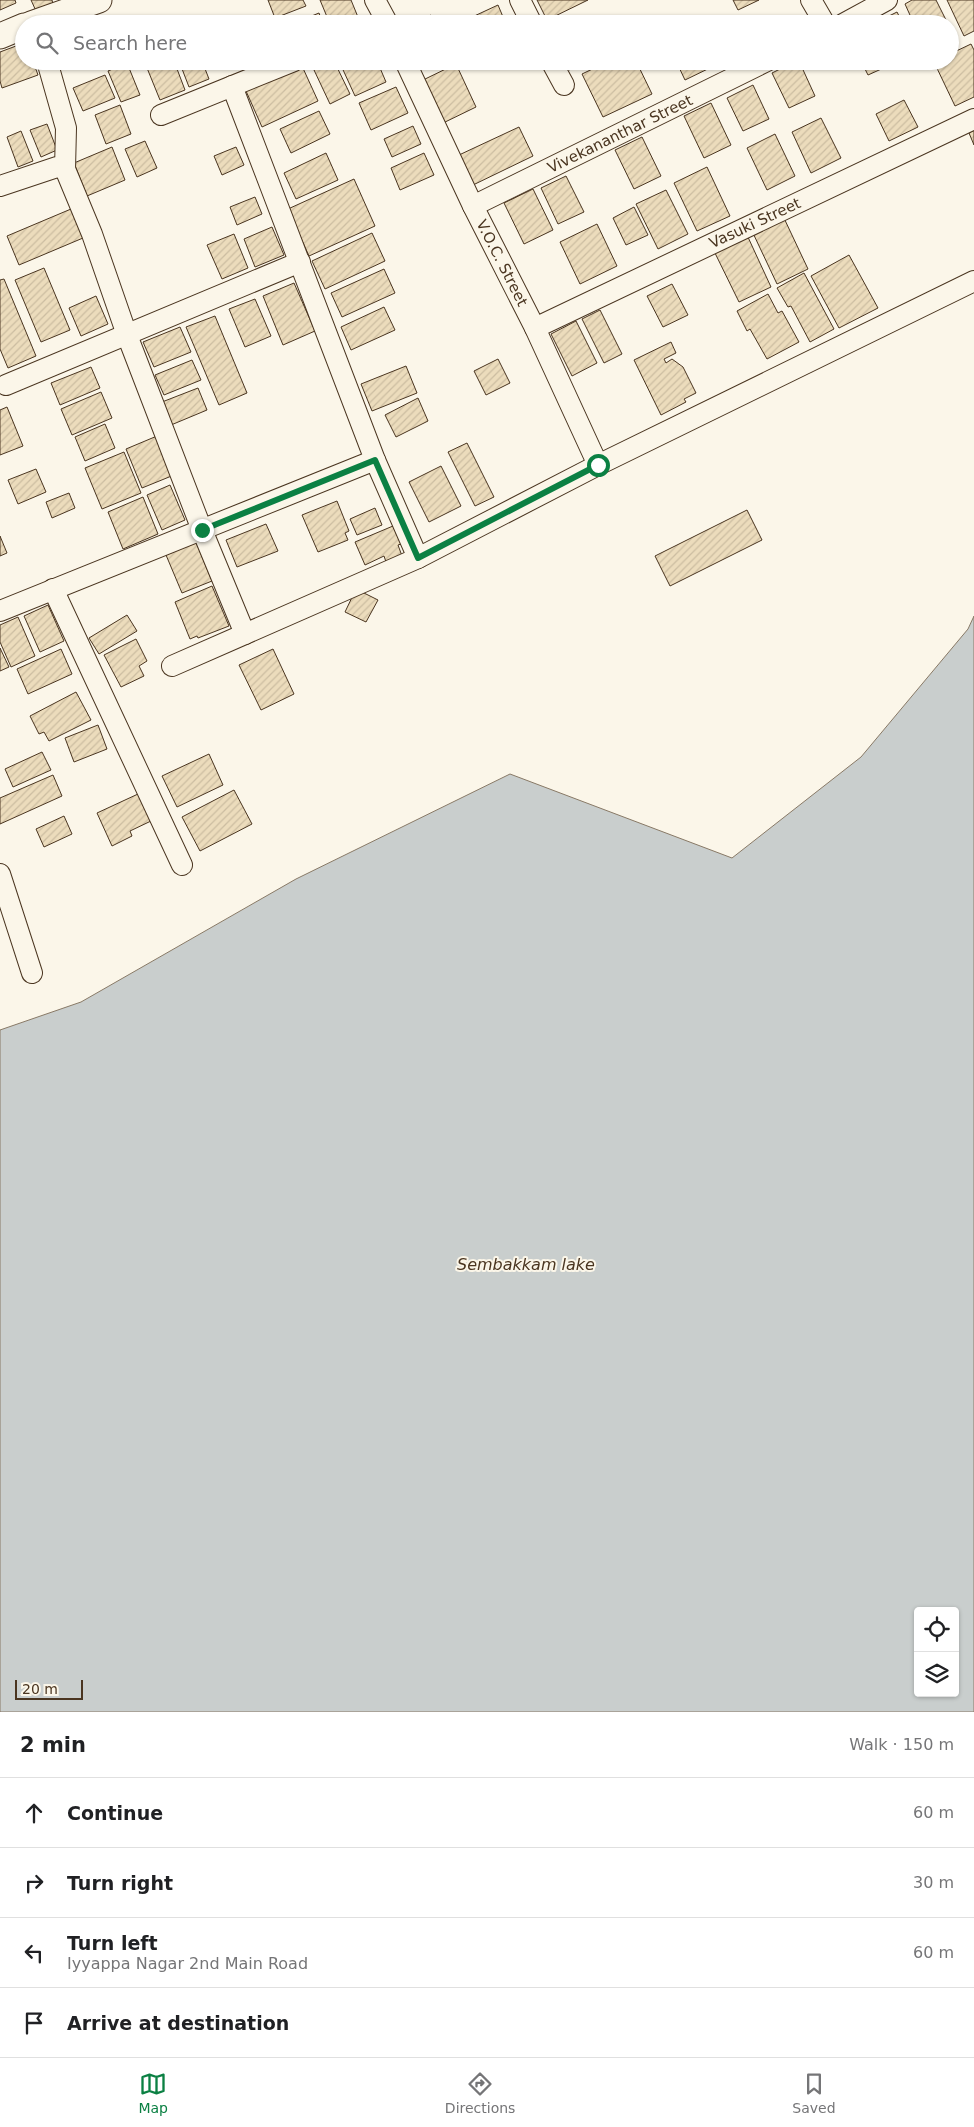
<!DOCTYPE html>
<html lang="en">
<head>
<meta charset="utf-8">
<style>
  :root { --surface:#fff; --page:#f2f2f2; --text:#202124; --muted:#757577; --line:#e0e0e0; --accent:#0b8043 }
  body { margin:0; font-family:"DejaVu Sans",sans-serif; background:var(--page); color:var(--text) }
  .controls { position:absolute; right:15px; bottom:15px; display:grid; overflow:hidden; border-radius:5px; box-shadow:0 1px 4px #0004 }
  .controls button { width:45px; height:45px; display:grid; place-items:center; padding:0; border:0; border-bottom:1px solid var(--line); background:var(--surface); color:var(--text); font:25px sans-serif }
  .scale { position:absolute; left:15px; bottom:12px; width:68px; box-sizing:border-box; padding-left:5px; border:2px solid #4a3520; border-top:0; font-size:14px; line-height:18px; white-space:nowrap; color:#4a3520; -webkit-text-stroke:4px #fbf6e9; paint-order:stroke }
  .stop { position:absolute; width:15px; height:15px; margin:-11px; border:4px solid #0b8043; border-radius:50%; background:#fff }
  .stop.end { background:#0b8043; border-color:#fff; box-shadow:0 1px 5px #0008 }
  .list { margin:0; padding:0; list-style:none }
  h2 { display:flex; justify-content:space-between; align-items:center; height:65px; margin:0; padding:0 20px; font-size:21px }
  h2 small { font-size:16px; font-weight:400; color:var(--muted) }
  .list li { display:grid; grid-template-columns:32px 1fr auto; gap:15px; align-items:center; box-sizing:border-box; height:70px; padding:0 20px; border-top:1px solid var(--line) }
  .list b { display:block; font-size:19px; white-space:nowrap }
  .list p { margin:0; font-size:16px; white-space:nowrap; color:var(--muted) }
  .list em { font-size:16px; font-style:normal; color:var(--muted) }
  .icon { flex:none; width:28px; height:28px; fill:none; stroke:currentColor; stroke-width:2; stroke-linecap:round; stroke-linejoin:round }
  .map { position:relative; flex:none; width:974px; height:1712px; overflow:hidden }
  .search { position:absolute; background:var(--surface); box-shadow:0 1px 4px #0004; left:15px; right:15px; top:15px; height:55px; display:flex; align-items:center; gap:12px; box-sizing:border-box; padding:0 18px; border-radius:28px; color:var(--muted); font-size:19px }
  .sheet { height:345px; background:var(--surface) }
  nav { display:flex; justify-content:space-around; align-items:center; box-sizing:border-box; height:70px; border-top:1px solid var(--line); background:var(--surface); font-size:14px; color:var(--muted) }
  nav a { display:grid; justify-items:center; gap:2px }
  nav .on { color:var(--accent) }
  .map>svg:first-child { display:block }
  .water { fill:#c9cecd; stroke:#887966; fill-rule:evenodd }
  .building { fill:url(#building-hatch); stroke:#4a3520 }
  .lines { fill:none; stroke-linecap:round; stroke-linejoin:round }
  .minor-casing { stroke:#4a3520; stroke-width:22 }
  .tertiary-casing { stroke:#4a3520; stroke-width:27 }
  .minor { stroke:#fbf6e9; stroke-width:20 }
  .tertiary { stroke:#fbf6e9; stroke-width:25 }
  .route { stroke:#0b8043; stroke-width:6 }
  .labels { text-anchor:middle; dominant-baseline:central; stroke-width:4; stroke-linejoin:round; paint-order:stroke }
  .street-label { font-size:15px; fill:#4a3520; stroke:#fbf6e9 }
  .water-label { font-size:16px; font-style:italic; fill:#4a3520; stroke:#fbf6e9 }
</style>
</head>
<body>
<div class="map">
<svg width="974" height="1712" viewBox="0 0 974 1712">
  <defs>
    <pattern id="building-hatch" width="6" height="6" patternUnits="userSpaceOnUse" patternTransform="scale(1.25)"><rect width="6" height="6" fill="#ecdcbc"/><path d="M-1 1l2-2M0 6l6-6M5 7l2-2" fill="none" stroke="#ccbda1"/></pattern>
  </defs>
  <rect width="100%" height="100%" fill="#fbf6e9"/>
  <!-- water -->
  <path class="water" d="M974,616V1712H0V1030L81,1002L296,879L510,774L732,858L861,757L968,629ZM918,1611H955V1693H918Z"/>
  <!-- building -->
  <g class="building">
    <polygon points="0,0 15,0 16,3 0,10"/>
    <polygon points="31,0 52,0 53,4 36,11"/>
    <polygon points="268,0 303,0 306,6 275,18"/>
    <polygon points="320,0 351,0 360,22 330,24"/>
    <polygon points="537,0 588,0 547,20"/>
    <polygon points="733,0 759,0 738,10"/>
    <polygon points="912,0 936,0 948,24 914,24 905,4"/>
    <polygon points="947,0 974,0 974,31 964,36"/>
    <polygon points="498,5 506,24 473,24 470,18"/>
    <polygon points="897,12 903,24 873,24"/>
    <polygon points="319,13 323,24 292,24"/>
    <polygon points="431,15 435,24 413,24"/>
    <polygon points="592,19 595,24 582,24"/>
    <polygon points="950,29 956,41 950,44"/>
    <polygon points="24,43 24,61 33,61 38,75 2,88 0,81 0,52"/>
    <polygon points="971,44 974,50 974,97 955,106 934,62 950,61 950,54"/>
    <polygon points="164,61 174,61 185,90 160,100 147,68"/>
    <polygon points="179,61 202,61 209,79 189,87"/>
    <polygon points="229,61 251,61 232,69"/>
    <polygon points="334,61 350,94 330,104 314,70"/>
    <polygon points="339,61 377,61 386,82 355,96"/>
    <polygon points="565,61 587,61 569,70"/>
    <polygon points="609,61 636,61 652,94 603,117 582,74"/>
    <polygon points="676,61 717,61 718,64 685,80"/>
    <polygon points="796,61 799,61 815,96 789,108 772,73"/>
    <polygon points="861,61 886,61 888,66 868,75"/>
    <polygon points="127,63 140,95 121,102 108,71"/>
    <polygon points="456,64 476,107 441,124 421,81"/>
    <polygon points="302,66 318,101 262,127 246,91"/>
    <polygon points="105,75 115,98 83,111 73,88"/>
    <polygon points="753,85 769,119 743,131 727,98"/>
    <polygon points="396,87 408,113 371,130 359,103"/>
    <polygon points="904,100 918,127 889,141 876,114"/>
    <polygon points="711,103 731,145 704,158 684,116"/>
    <polygon points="120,105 131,134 106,144 95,115"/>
    <polygon points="319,111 330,134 291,153 280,129"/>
    <polygon points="821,118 841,158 811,173 792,132"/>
    <polygon points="47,124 57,150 41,157 30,130"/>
    <polygon points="413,126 421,144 392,157 384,139"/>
    <polygon points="519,127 533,156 473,185 459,155"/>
    <polygon points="974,130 974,145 969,133"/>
    <polygon points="21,131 33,161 18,167 7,137"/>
    <polygon points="775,134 795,176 767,190 747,148"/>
    <polygon points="642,137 661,176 634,189 615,150"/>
    <polygon points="145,141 157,168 137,177 125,149"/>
    <polygon points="112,147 125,180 87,196 74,163"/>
    <polygon points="236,147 244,165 222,175 214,156"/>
    <polygon points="326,153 338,180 296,199 284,173"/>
    <polygon points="424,153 434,175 400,190 391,168"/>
    <polygon points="707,167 730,216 697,231 674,183"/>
    <polygon points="566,176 584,212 558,224 541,188"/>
    <polygon points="354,179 375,226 309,256 288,209"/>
    <polygon points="533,189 553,230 524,244 504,203"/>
    <polygon points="666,190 688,234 658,249 636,204"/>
    <polygon points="255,197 262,214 237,225 230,207"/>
    <polygon points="634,207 648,235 626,245 613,218"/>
    <polygon points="71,209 83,238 19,265 7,236"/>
    <polygon points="783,216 808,269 777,284 752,231"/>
    <polygon points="597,224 617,266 580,284 560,242"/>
    <polygon points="272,227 284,255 255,267 244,239"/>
    <polygon points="372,233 385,261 325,289 312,261"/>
    <polygon points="234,234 248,268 222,279 207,245"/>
    <polygon points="747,235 771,287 739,302 714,251"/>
    <polygon points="849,255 878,308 839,328 811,276"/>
    <polygon points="44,268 70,330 41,342 15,280"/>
    <polygon points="384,269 395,293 342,317 331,293"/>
    <polygon points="804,273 834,329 810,342 791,306 788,307 777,288"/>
    <polygon points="4,279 36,356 8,368 0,349 0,280"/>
    <polygon points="294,283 315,331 283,345 263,296"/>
    <polygon points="672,284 688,315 663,327 647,296"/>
    <polygon points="768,294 778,313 782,311 799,342 767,359 750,329 747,331 737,311"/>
    <polygon points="96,296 108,324 81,336 69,308"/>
    <polygon points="255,299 271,336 245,347 229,309"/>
    <polygon points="384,307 395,330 351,350 341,327"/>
    <polygon points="600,310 622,354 604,363 582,319"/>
    <polygon points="215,316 247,393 219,405 186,327"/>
    <polygon points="576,321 597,363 572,376 551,334"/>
    <polygon points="180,327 191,352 154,367 143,342"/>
    <polygon points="671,342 676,353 664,359 666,363 672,359 683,367 696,393 684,399 686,402 661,415 634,360"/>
    <polygon points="498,359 510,383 486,395 474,371"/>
    <polygon points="192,360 201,380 164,395 155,375"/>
    <polygon points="406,366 417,393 372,411 361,384"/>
    <polygon points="91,367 100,388 60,405 51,383"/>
    <polygon points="198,388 207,410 171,425 162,402"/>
    <polygon points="101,392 112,418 72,435 61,409"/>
    <polygon points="418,398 428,421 396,437 385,415"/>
    <polygon points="7,407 23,446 0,455 0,410"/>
    <polygon points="105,424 115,448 85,461 75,437"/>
    <polygon points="157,436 174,475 142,488 126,449"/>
    <polygon points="467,443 494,497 475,506 448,452"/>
    <polygon points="124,452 141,493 102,509 85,468"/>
    <polygon points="441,466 461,506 429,522 409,482"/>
    <polygon points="36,469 46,492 18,504 8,480"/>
    <polygon points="170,485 185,520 162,530 147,495"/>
    <polygon points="69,493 75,508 52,518 46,502"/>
    <polygon points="143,497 158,534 123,549 108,512"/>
    <polygon points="337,501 349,531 345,533 348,540 318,552 302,515"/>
    <polygon points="375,508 382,525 357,535 350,519"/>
    <polygon points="747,510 762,540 670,586 655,556"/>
    <polygon points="266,524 278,551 237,567 226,540"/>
    <polygon points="393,526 401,544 398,545 402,556 386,562 384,556 365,565 355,542"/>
    <polygon points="0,536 7,553 0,556"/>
    <polygon points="196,542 212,581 182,593 166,555"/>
    <polygon points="212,586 229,626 198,638 197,636 190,639 175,602"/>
    <polygon points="356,589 378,600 366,622 345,612"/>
    <polygon points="48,605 64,641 40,652 24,616"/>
    <polygon points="127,615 137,631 99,654 89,638"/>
    <polygon points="18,617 35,656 11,667 0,642 0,625"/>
    <polygon points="136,639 147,661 139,666 144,676 121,687 104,655"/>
    <polygon points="0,648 9,667 0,671"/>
    <polygon points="61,649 72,674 28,694 17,669"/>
    <polygon points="273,649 294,694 261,710 239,665"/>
    <polygon points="76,692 91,720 49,741 44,732 39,734 30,716"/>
    <polygon points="98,725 107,749 74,762 65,738"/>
    <polygon points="42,752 51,770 13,787 5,769"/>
    <polygon points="209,754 223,785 177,807 162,776"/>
    <polygon points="53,775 62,796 0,824 0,798"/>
    <polygon points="234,790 252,824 200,851 182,817"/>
    <polygon points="138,794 151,821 130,831 132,836 112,846 97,813"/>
    <polygon points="64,816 72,834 44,847 36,829"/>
  </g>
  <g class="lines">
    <defs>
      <g id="minor">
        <polyline points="375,0 388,24"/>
        <polyline points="520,0 532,24"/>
        <polyline points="811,0 825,24"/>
        <polyline points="843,24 887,0"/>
        <polyline points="47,61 66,128 65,169 92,234 127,335 202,530 245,634"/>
        <polyline points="405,61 473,206 535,328 598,465"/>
        <polyline points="551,61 564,85"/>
        <polyline points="232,86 375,460 418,558"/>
        <polyline points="161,115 294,61"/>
        <polyline points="0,186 57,167 65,169"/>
        <polyline points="473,206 767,61"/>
        <polyline points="535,328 974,119"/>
        <polyline points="6,385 300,262"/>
        <polyline points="53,589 182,865"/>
        <polyline points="0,611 375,460"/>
        <polyline points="172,666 418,558 598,465 974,281"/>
        <polyline points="0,874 32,973"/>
      </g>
      <g id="tertiary">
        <polyline points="31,24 99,0"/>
        <polyline points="0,36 24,26"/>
      </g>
    </defs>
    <!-- minor casing -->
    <use href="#minor" class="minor-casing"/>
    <!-- tertiary casing -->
    <use href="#tertiary" class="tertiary-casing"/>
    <!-- minor -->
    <use href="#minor" class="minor"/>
    <!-- tertiary -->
    <use href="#tertiary" class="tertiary"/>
  </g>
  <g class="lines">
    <!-- route -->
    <polyline class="route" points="202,530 375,460 418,558 598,465"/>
  </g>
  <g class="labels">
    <!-- street labels -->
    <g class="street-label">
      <text transform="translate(620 134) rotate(-26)">Vivekananthar Street</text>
      <text transform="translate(755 223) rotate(-25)">Vasuki Street</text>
      <text transform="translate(502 263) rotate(63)">V.O.C. Street</text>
    </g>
    <!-- water labels -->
    <g class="water-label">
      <text x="526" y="1264">Sembakkam lake</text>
    </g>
  </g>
</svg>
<div class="controls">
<button><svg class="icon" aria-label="locate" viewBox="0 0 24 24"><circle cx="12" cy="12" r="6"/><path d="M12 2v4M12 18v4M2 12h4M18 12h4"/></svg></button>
<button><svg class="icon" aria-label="layers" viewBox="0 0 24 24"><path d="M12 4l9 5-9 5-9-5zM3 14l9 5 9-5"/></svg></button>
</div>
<div class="scale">20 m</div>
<div class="stop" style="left:598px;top:465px"></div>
<div class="stop end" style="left:202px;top:530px"></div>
<div class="search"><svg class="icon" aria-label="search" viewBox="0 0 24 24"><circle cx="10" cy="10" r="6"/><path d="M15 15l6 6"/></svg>Search here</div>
</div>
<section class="sheet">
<h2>2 min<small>Walk · 150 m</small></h2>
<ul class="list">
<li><svg class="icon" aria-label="ahead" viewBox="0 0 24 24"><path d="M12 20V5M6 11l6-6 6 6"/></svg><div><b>Continue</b></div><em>60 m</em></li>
<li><svg class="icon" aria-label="right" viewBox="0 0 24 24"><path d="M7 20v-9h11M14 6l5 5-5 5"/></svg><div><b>Turn right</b></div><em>30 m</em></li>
<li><svg class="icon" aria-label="left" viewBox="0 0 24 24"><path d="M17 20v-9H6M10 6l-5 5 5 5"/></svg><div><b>Turn left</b><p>Iyyappa Nagar 2nd Main Road</p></div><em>60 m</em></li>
<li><svg class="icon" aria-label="arrive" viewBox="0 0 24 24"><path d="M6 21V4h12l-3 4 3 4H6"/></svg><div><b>Arrive at destination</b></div></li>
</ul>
</section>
<nav>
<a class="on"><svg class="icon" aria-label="map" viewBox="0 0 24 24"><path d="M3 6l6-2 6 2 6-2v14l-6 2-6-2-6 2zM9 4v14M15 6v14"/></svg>Map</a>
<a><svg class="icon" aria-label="directions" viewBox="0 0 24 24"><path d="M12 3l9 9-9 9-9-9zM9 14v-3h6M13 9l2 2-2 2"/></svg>Directions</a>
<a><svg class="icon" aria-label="saved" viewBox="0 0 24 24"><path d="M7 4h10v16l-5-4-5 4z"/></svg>Saved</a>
</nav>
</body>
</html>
